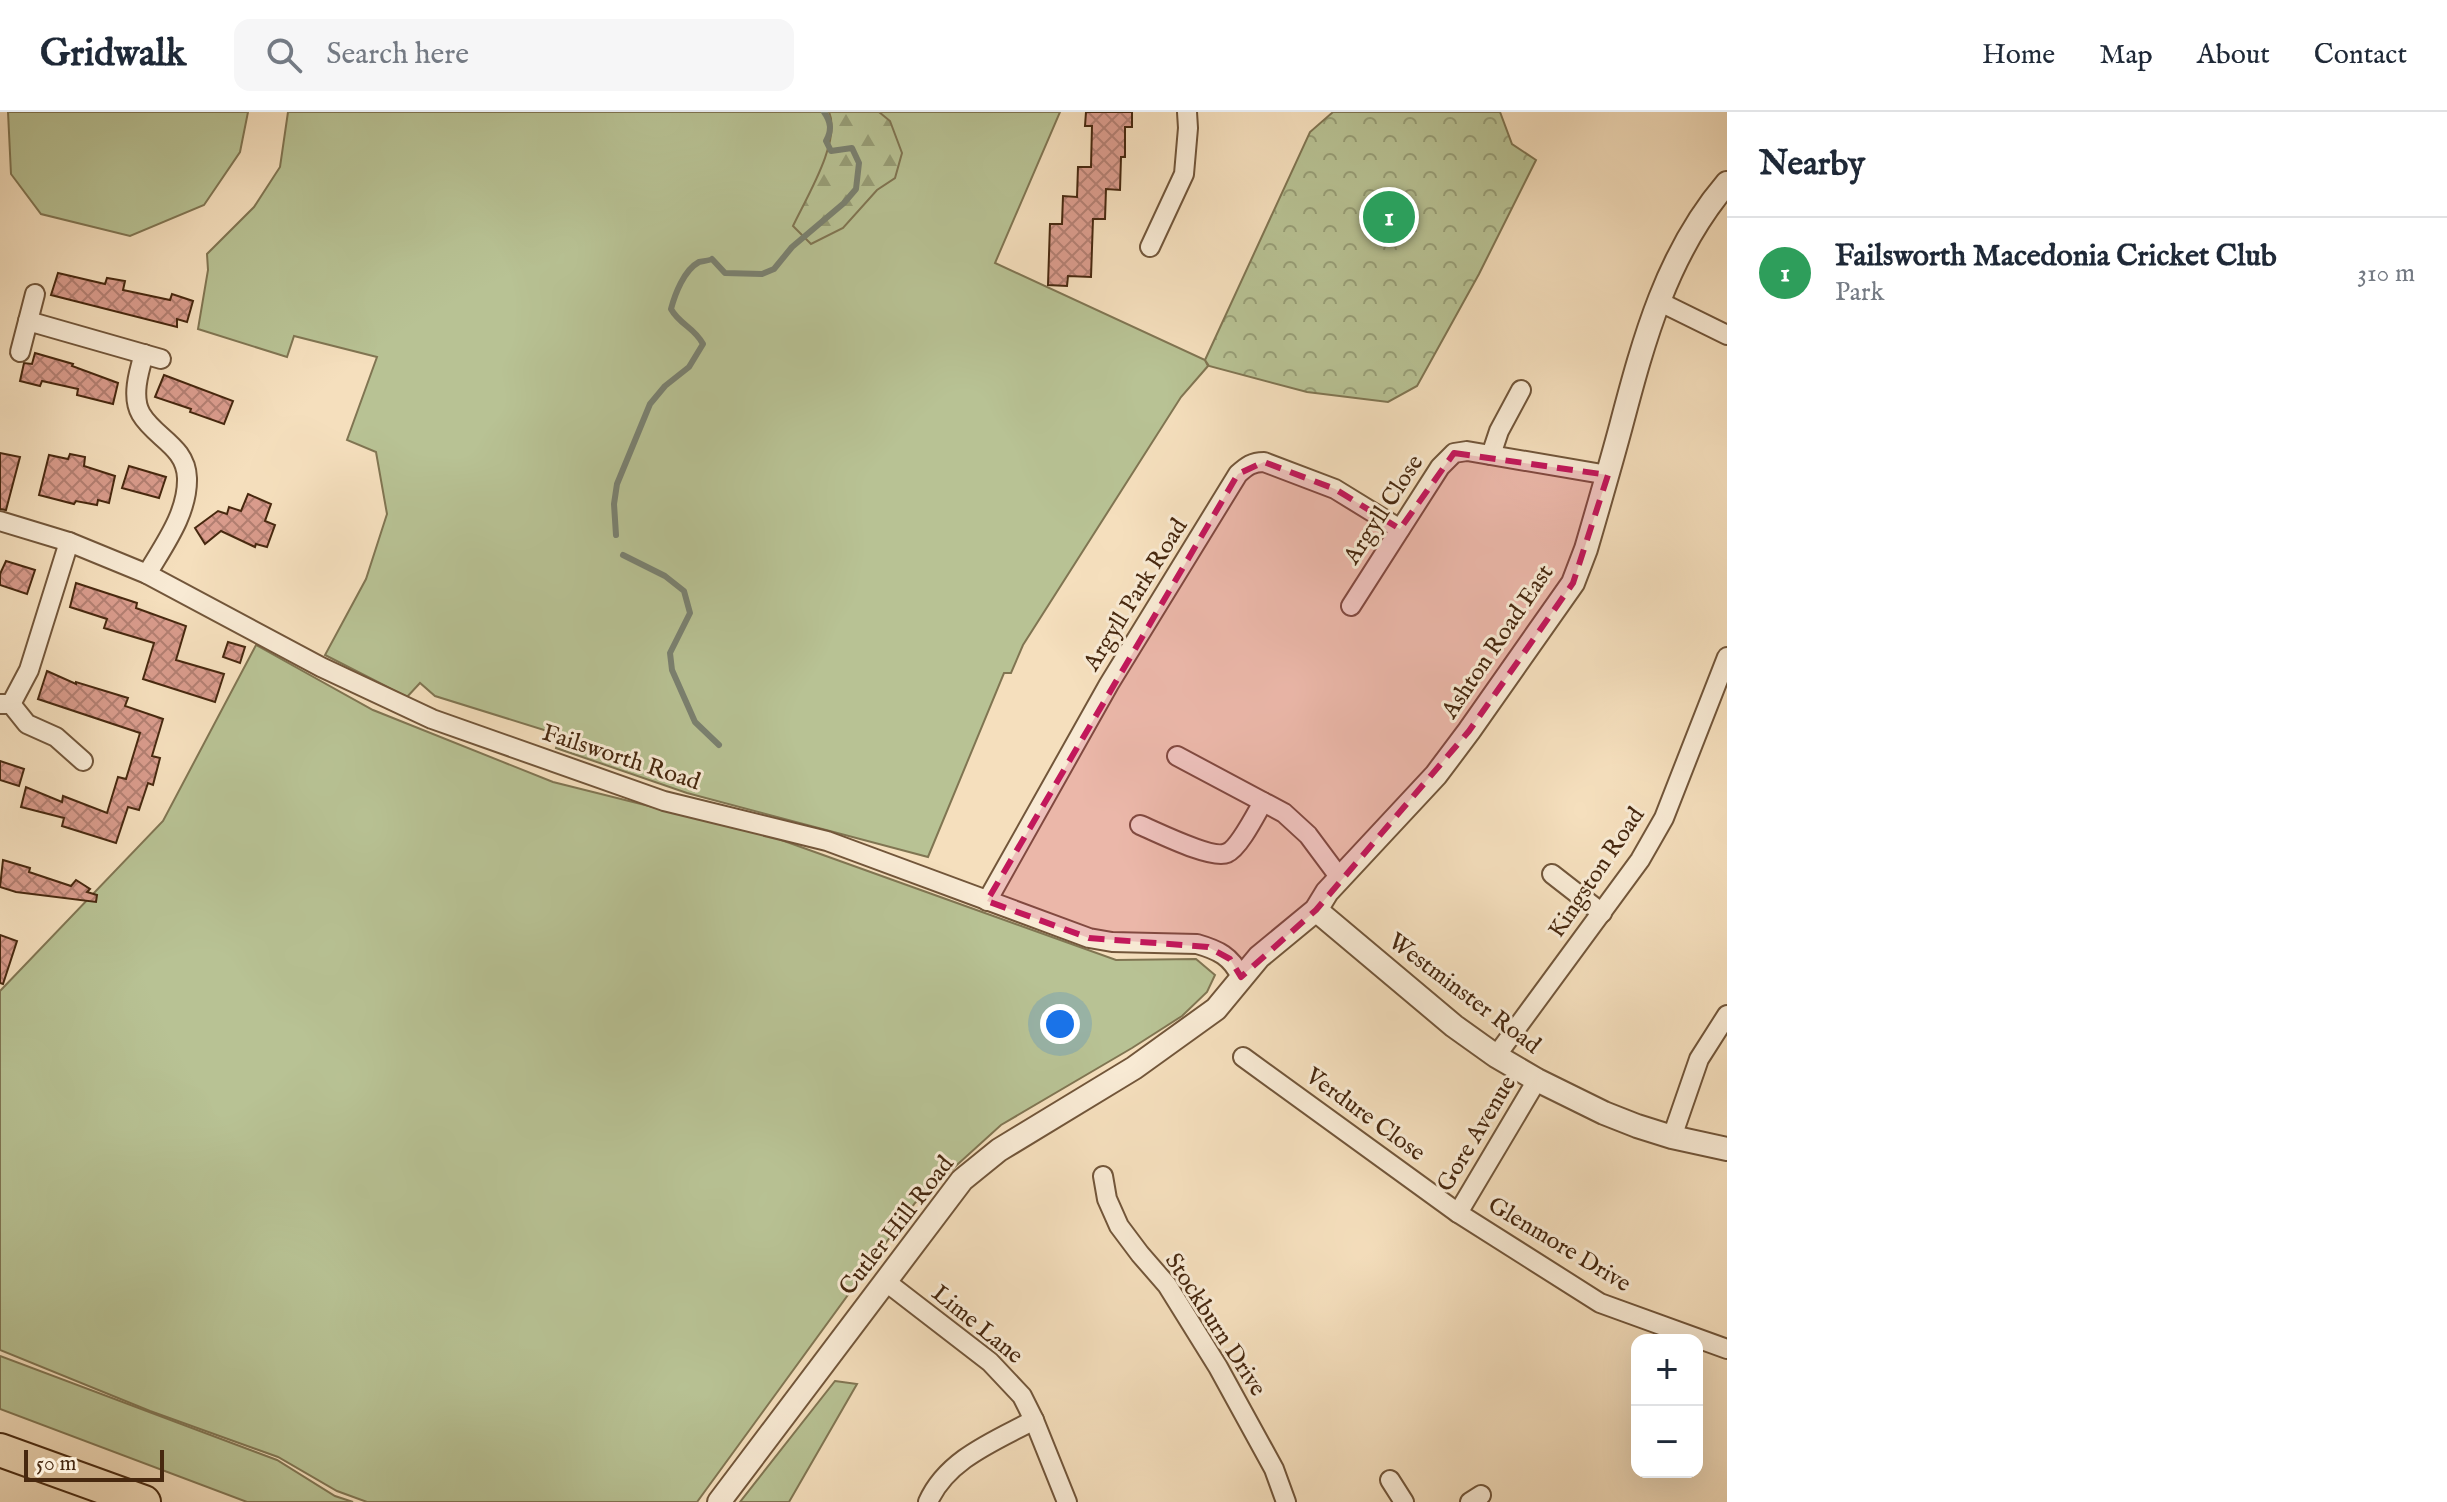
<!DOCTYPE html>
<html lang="en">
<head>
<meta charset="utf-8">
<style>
  :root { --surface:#fff; --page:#f6f6f7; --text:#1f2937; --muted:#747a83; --line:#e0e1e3; --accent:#ea580c }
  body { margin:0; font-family:"IM FELL English",serif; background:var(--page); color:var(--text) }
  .controls { position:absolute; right:24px; bottom:24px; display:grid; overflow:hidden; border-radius:16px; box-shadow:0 8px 32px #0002 }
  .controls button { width:72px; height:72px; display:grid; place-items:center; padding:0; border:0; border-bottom:2px solid var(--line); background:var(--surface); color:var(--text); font:40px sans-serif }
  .scale { position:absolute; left:24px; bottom:20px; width:140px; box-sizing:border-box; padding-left:8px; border:4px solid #47280f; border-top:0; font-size:22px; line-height:28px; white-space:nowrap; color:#47280f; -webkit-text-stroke:6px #f8ead4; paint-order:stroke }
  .you { position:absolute; left:1060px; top:912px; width:28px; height:28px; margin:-20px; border:6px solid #fff; border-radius:50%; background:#1a73e8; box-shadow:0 0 0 12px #1a73e833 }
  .badge { display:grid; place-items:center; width:52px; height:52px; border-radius:50%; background:var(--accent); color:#fff; font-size:26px; font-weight:700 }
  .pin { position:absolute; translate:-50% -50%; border:4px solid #fff; box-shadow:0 2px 8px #0006 }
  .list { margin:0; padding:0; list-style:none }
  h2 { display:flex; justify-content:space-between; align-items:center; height:104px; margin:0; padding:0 32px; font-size:34px }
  h2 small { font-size:26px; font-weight:400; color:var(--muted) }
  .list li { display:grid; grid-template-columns:52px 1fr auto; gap:24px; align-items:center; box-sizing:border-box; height:112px; padding:0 32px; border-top:2px solid var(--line) }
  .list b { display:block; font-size:30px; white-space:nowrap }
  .list p { margin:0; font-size:26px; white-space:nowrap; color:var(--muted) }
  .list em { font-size:26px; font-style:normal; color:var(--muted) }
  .icon { flex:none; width:44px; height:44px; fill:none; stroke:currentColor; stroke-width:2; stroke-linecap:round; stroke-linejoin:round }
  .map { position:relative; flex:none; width:1727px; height:1390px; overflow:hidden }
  header { display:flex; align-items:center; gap:48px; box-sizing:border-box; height:112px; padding:0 40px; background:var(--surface); border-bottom:2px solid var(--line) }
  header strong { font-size:38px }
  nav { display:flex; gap:44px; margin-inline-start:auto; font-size:28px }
  .search { width:560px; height:72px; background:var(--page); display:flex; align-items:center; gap:20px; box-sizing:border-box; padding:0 28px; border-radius:16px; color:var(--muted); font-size:30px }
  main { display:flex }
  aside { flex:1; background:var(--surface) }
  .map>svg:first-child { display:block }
  .grass { fill:#b8c294; stroke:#807552; stroke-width:2 }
  .forest { fill:url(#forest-firs); stroke:#807552; stroke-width:2 }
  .park { fill:url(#park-crowns); stroke:#807552; stroke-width:2 }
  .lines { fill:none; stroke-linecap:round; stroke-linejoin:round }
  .stream { stroke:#7a8171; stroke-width:6 }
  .building { fill:url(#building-cross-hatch); stroke:#47280f; stroke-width:2 }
  .minor-casing { stroke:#72563a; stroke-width:22 }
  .tertiary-casing { stroke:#72563a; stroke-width:26 }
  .motorway-casing { stroke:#47280f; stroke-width:36 }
  .minor { stroke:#f8ead4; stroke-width:18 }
  .tertiary { stroke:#f8ead4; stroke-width:22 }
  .motorway { stroke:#f5dfbd; stroke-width:32 }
  .marked { fill:#c2185b; fill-opacity:0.2; stroke:#c2185b; stroke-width:6; stroke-dasharray:16 10; stroke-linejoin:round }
  .labels { text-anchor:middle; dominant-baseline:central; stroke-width:6; stroke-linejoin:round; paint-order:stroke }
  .street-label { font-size:24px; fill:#47280f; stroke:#f8ead4 }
</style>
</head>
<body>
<header>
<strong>Gridwalk</strong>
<div class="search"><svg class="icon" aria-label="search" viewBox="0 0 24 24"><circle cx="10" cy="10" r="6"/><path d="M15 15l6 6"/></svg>Search here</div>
<nav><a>Home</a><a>Map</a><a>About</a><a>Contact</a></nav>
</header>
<main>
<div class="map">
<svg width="1727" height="1390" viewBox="0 0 1727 1390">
  <defs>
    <pattern id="forest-firs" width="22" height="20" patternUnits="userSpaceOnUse" patternTransform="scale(2)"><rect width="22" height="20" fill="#b8c294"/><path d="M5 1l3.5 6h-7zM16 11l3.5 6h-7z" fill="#979e77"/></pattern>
    <pattern id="park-crowns" width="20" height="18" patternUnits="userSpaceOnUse" patternTransform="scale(2)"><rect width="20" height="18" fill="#b8c294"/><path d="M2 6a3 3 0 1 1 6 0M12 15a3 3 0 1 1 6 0" fill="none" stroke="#979e77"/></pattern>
    <pattern id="building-cross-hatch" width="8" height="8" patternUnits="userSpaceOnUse" patternTransform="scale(2)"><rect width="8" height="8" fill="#da9c8d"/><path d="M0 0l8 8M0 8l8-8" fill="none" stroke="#b37f72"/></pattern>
  </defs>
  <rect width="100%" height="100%" fill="#f5dfbd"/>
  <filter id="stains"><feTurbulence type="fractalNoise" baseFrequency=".0025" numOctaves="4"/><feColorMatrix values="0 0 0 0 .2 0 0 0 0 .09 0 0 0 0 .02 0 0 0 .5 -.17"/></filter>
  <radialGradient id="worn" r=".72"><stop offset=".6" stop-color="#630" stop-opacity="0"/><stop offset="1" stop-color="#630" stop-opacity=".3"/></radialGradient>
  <!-- grass -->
  <g class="grass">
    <polygon points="8,0 248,0 240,40 204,93 130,124 41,102 11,62"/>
    <polygon points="288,0 1060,0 995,151 1205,248 1208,254 1181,285 1023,533 1011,561 1004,561 928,745 687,681 556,636 560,623 435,584 420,571 407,585 325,543 366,467 387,402 376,340 347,328 377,245 294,224 287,245 198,217 208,158 207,142 254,95 280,55"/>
    <polygon points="256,533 373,598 553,670 773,725 1116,848 1196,847 1215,863 1207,880 1182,904 1132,936 1001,1013 915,1091 697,1390 367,1390 337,1379 278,1345 150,1299 0,1238 0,879 163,709"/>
    <polygon points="0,1244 277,1348 335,1384 353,1390 247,1390 0,1297"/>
    <polygon points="835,1269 857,1272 789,1390 740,1390"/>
  </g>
  <!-- forest -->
  <path class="forest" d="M829,0H879L890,9L902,41L895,66L877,78L843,116L811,132L793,114C805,88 842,28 829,0Z"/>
  <!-- park -->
  <polygon class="park" points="1333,0 1500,0 1512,32 1536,48 1479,162 1417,274 1388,290 1307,280 1209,254 1205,248 1310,20"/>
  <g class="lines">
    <!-- stream -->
    <g class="stream">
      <path d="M616,423L614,392L617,372L650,292L665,274L689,255L703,232C694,215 680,213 671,197C675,182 684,158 699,150C699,150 711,148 712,147L725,161L762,162L774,157L792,135L844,91L856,77L859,51L852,36L831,39L826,29C832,18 831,10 824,0"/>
      <polyline points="623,443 665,464 684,479 690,501 670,541 672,558 695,610 719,633"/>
    </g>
  </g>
  <!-- building -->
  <g class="building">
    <polygon points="1086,0 1132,0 1132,15 1125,15 1125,45 1121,45 1120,78 1106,77 1105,107 1093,107 1091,165 1068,164 1067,174 1048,173 1050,112 1062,112 1063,84 1077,85 1078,55 1091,55 1092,14 1085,14"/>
    <polygon points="58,161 105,172 107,166 125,169 123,178 170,188 172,182 193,189 187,210 177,207 177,215 51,183"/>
    <polygon points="35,241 73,252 72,254 118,271 113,292 77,283 78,277 42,269 40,274 20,269 24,251 32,252"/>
    <polygon points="164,263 233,289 224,312 190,300 191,297 155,285"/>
    <polygon points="0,341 20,345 6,398 0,397"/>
    <polygon points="70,342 85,345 84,354 115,364 109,391 98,388 97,393 76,389 74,392 39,383 49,343 68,347"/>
    <polygon points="129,354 166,365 159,386 122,376"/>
    <polygon points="248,382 271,392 265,409 275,413 267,435 256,432 255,435 221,419 205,432 195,416 218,399 227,402 229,395 241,399"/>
    <polygon points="6,449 35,458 27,482 0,473 0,462"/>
    <polygon points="76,471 137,491 136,496 186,514 176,548 224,562 215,590 143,567 154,531 104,516 107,507 70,495"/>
    <polygon points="228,530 245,535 240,551 223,545"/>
    <polygon points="47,559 76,572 76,570 128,586 125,594 163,607 152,644 160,646 153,673 148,671 139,698 128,695 116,731 62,714 64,706 21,695 26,675 62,690 63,684 107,701 118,665 126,667 140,621 38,587"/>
    <polygon points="0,649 24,657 19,674 0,668"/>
    <polygon points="3,748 30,756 29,760 71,774 76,768 90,777 87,780 97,783 96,790 16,780 0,775"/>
    <polygon points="0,823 17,829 3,872 0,871"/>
  </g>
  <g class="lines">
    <defs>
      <g id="minor">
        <polyline points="1150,135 1184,62 1188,16 1187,0"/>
        <polyline points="1658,189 1727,223"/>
        <polyline points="28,209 161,247"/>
        <polyline points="20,240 35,182"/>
        <path d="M144,242C139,259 131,285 141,302C155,326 186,334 187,366C188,401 164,433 147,462"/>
        <polyline points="1491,343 1499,319 1521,278"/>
        <path d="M0,409L69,430L147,462L321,555L432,607L664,689L827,729L1089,826L1112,830L1197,832C1218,838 1231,844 1241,865"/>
        <polyline points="1351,494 1440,355 1454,341 1467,339 1608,363"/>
        <polyline points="0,592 11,592 29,558 69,430"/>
        <polyline points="11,592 27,612 56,625 83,649"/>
        <polyline points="1177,644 1284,701 1308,723 1340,766"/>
        <path d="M1140,713C1157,720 1212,748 1227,741C1239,736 1256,702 1263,690"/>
        <polyline points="1552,762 1602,801"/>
        <path d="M987,789L1109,572L1238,362C1247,354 1252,350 1264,350L1335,377L1400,417"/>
        <polyline points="1496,944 1640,748 1664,706 1727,545"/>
        <polyline points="1243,945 1458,1101 1600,1191 1727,1237"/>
        <polyline points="1672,1025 1699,947 1727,903"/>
        <polyline points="1103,1064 1107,1087 1119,1114 1140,1142 1167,1173 1218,1255 1274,1357 1286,1390"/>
        <polyline points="1458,1101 1537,968"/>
        <polyline points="885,1169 990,1250 1022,1284 1034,1308 1067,1390"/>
        <polyline points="1390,1368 1404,1390"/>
        <path d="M928,1390C947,1347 995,1329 1034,1308"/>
        <polyline points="1470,1390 1481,1383"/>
      </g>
      <g id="tertiary">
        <polyline points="1316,798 1454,914 1496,944 1537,968 1604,1001 1637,1014 1672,1025 1727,1037"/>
        <path d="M719,1390L962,1068L999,1038L1134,956L1216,897L1259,845L1316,798L1327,780L1436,663L1469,619L1573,471L1586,437C1598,396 1610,355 1621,314C1644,227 1667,141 1727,71"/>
      </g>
      <polyline id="motorway" points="0,1338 144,1390"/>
    </defs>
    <!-- minor casing -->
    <use href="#minor" class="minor-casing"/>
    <!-- tertiary casing -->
    <use href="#tertiary" class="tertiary-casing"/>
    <!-- motorway casing -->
    <use href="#motorway" class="motorway-casing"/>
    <!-- minor -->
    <use href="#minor" class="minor"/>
    <!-- tertiary -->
    <use href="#tertiary" class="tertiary"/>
    <!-- motorway -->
    <use href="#motorway" class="motorway"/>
  </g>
  <!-- marked area -->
  <path class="marked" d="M1454,341L1608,363L1573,471L1469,619L1316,798L1241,865L1230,847L1208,835L1089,826L987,789L1238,362L1264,350L1335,377L1400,417Z"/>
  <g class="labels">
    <!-- street labels -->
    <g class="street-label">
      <text transform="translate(1384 398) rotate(-57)">Argyll Close</text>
      <text transform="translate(1136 483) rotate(-58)">Argyll Park Road</text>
      <text transform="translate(1498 530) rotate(-56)">Ashton Road East</text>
      <text transform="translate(621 646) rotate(18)">Failsworth Road</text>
      <text transform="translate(1597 761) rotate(-56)">Kingston Road</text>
      <text transform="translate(1464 882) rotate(37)">Westminster Road</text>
      <text transform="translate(1365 1003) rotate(36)">Verdure Close</text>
      <text transform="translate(1477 1022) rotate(-59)">Gore Avenue</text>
      <text transform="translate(897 1114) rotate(-52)">Cutler Hill Road</text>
      <text transform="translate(1559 1133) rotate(31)">Glenmore Drive</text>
      <text transform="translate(977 1213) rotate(39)">Lime Lane</text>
      <text transform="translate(1215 1213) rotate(57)">Stockburn Drive</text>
    </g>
  </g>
  <rect width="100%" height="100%" filter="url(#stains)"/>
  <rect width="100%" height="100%" fill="url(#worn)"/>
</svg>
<div class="controls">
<button>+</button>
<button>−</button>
</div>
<div class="scale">50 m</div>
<div class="you"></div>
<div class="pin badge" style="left:1389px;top:105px;background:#2e9e5b">1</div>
</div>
<aside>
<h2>Nearby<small></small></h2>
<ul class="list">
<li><span class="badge" style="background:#2e9e5b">1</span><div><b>Failsworth Macedonia Cricket Club</b><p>Park</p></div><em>310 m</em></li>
</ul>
</aside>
</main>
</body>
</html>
